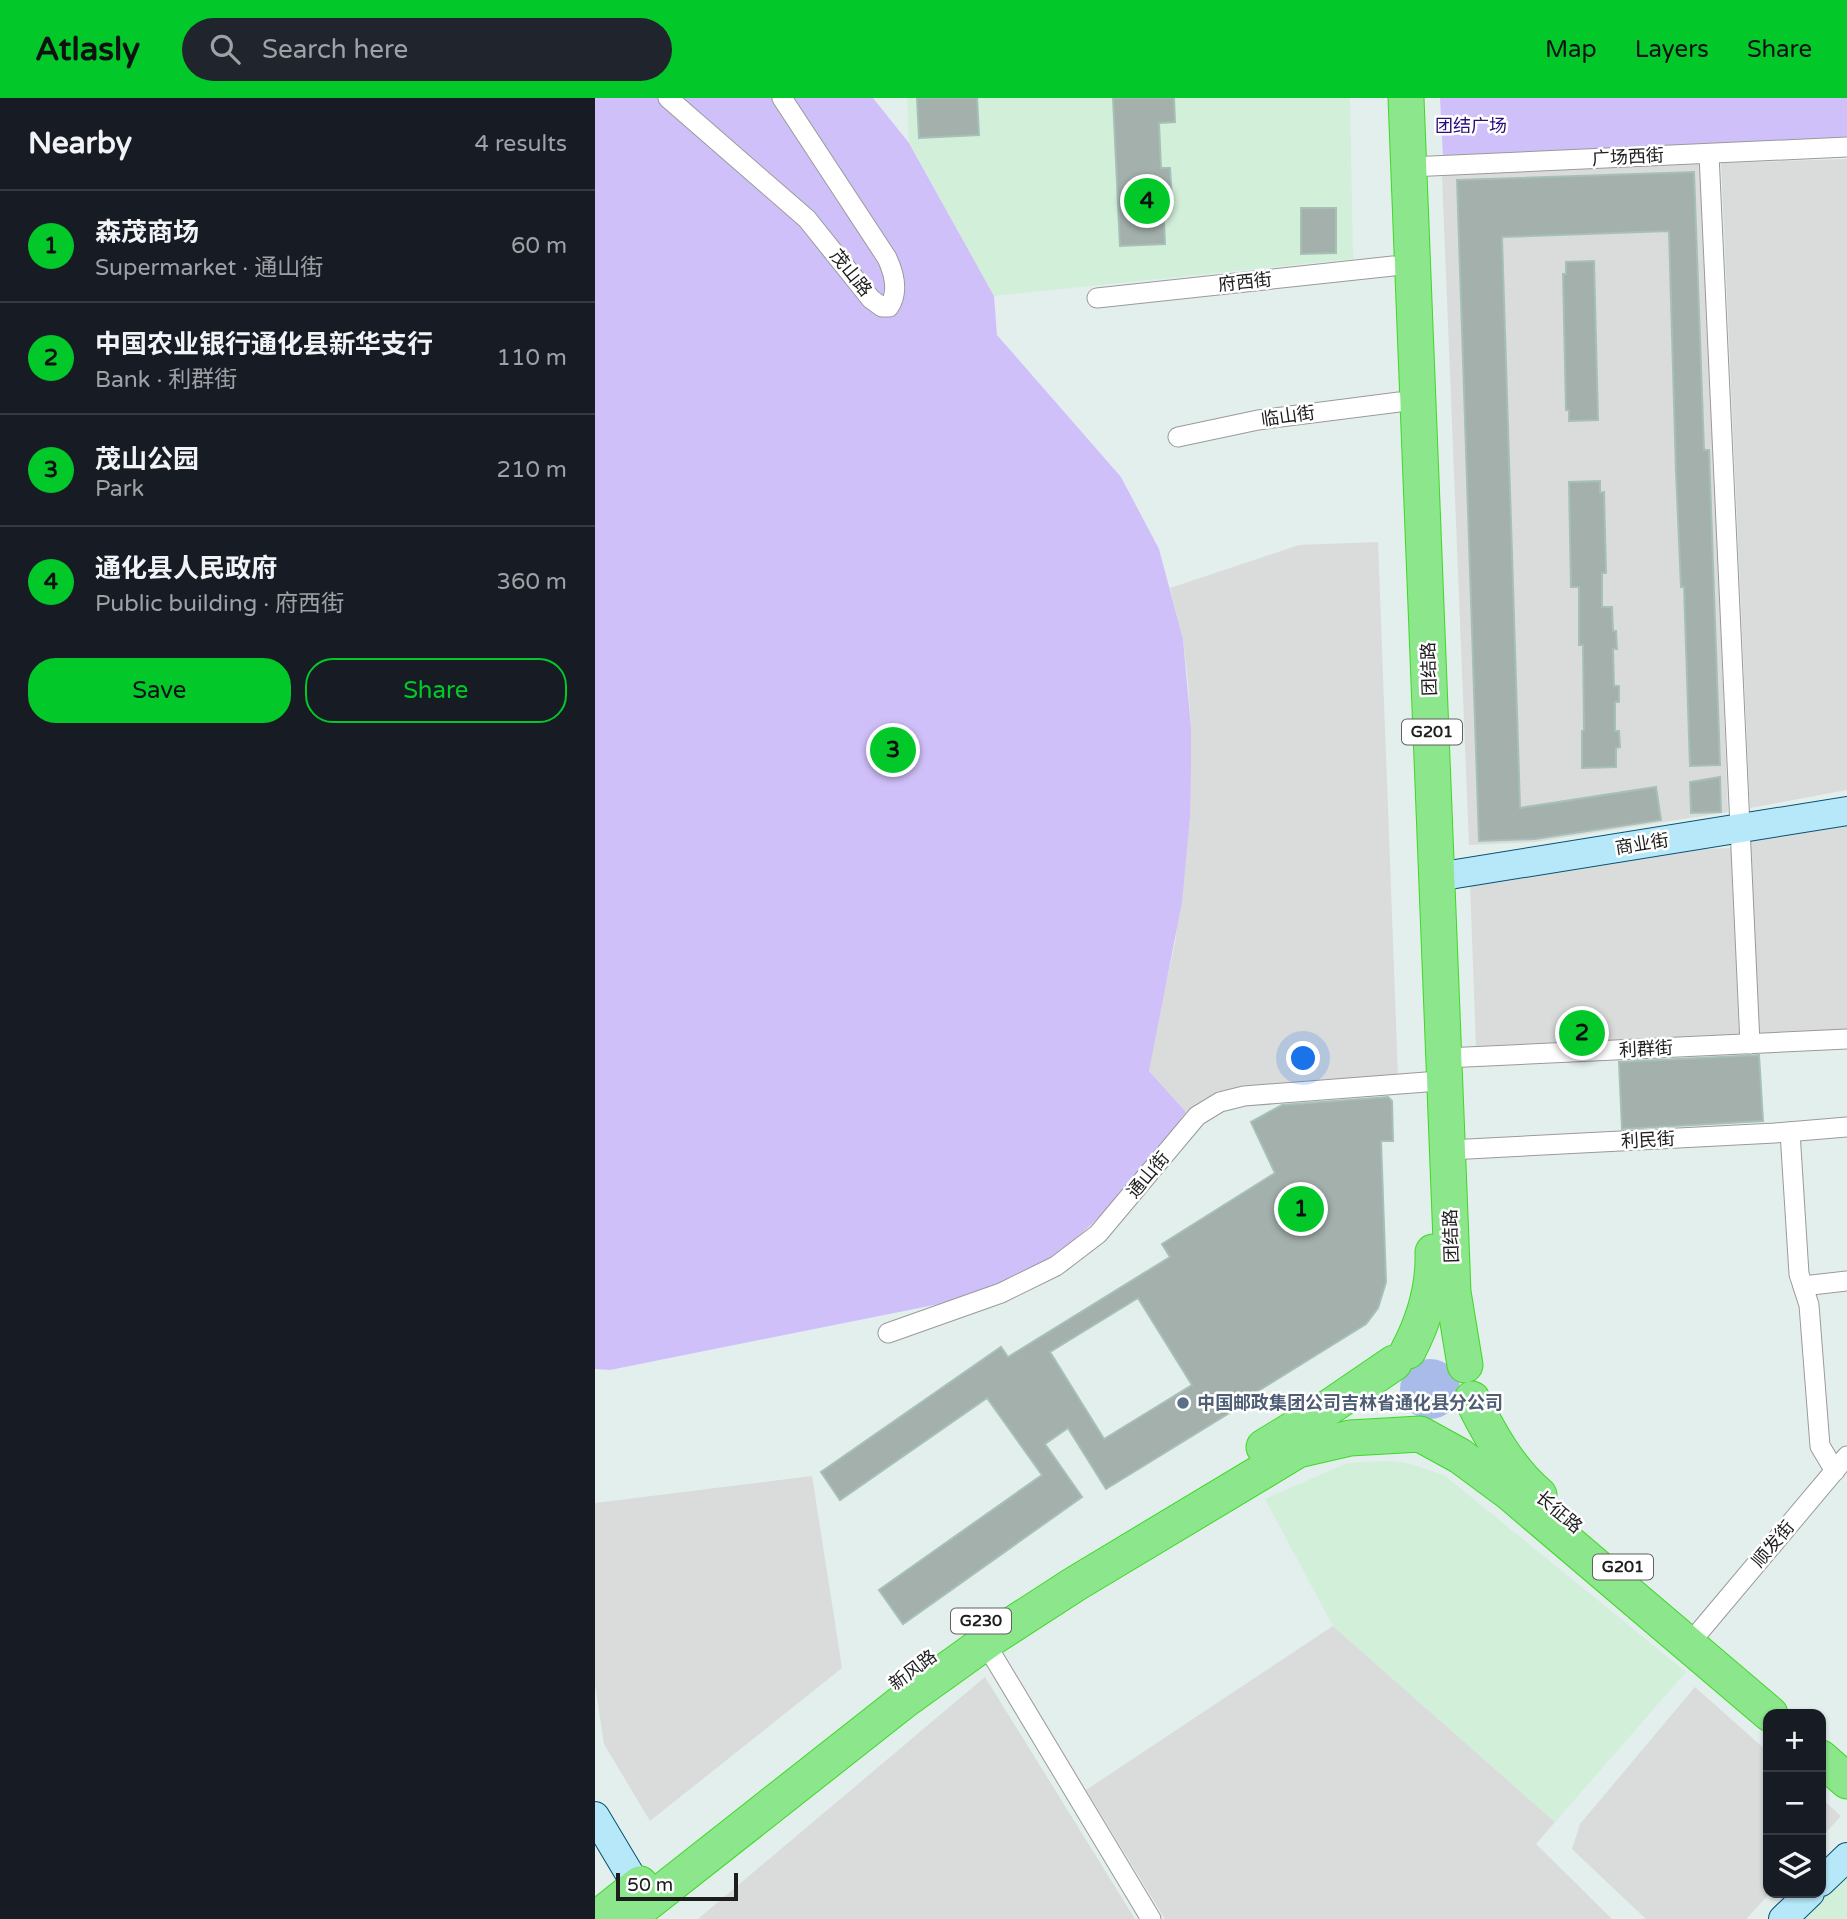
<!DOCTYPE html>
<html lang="en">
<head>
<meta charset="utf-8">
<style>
  :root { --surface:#171b24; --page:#20242c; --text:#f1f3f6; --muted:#9ea1a6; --line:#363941; --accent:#02c929 }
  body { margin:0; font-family:"Varela Round","Noto Sans SC",sans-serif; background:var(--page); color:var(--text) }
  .controls { position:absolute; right:21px; bottom:21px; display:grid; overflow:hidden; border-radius:14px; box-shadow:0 2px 5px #0004 }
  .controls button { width:63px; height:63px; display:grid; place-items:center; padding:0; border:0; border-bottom:2px solid var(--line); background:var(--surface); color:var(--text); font:35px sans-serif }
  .scale { position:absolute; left:21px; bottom:18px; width:122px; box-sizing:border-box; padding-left:7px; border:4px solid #1d1d1d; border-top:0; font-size:19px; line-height:24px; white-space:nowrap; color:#1d1d1d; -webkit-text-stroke:5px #fff; paint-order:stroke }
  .you { position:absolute; left:709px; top:961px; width:24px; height:24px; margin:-18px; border:5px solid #fff; border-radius:50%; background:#1a73e8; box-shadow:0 0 0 10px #1a73e833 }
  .badge { display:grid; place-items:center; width:46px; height:46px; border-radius:50%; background:var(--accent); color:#111; font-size:23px; font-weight:700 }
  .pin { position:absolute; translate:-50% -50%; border:4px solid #fff; box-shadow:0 2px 7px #0006 }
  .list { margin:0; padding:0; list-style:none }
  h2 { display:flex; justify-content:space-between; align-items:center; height:91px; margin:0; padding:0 28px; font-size:30px }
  h2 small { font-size:23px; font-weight:400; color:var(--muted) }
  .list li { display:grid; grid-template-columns:46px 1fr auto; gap:21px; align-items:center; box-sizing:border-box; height:112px; padding:0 28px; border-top:2px solid var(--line) }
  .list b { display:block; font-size:26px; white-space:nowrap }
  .list p { margin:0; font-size:23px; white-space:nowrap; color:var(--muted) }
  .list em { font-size:23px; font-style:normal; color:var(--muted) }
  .actions { display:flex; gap:14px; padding:21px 28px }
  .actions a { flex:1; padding:16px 0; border:2px solid var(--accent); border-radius:28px; text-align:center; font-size:24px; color:var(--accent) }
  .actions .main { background:var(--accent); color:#111 }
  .icon { flex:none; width:38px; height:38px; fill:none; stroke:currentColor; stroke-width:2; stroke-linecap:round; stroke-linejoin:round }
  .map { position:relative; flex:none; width:1252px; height:1821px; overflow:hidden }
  header { display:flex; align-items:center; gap:42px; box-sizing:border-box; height:98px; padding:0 35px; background:var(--accent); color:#111 }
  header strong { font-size:33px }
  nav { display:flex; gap:38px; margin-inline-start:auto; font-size:24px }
  .search { width:490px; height:63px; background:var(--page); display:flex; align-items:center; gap:18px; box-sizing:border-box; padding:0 24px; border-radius:38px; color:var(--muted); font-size:26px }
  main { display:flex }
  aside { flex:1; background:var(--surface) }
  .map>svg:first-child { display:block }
  .residential { fill:#dadbdb }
  .commercial { fill:#d2efd9 }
  .grass { fill:#a9bce9 }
  .park { fill:#d0c0f9 }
  .building { fill:#a3b0ab; stroke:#a6c0b7; stroke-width:2; fill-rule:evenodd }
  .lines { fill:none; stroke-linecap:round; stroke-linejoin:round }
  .street-casing { stroke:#9a9a9a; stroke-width:21 }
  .secondary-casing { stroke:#065273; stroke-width:30 }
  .highway-casing { stroke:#3fd825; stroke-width:37 }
  .street { stroke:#fff; stroke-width:19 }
  .secondary { stroke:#b7e8f9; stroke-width:28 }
  .highway { stroke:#8be68c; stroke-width:35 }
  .service-dot { fill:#5c6f8a; stroke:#fff; stroke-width:2.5 }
  .labels { text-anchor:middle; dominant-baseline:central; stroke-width:5; stroke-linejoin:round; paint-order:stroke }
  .shield { fill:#fff; stroke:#616161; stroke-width:2 }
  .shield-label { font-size:16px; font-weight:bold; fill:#1d1d1d }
  .park-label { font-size:18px; fill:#2b0c7b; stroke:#fff }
  .street-label { font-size:18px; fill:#1d1d1d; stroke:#fff }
  .service-label { font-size:18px; font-weight:bold; fill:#4e5e75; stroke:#fff; text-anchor:start }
</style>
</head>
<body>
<header>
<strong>Atlasly</strong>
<div class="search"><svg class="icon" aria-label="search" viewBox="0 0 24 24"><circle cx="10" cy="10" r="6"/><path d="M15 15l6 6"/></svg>Search here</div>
<nav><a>Map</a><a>Layers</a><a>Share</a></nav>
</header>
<main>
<aside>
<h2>Nearby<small>4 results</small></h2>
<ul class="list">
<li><span class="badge">1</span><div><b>森茂商场</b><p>Supermarket · 通山街</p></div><em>60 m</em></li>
<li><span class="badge">2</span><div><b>中国农业银行通化县新华支行</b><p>Bank · 利群街</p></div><em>110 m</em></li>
<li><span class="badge">3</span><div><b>茂山公园</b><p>Park</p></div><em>210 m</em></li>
<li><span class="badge">4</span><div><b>通化县人民政府</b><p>Public building · 府西街</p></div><em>360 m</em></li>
</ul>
<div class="actions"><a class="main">Save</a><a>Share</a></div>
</aside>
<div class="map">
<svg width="1252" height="1821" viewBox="0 0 1252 1821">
  <rect width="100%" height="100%" fill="#e3efed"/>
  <!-- residential -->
  <g class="residential">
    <polygon points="1252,61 1252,692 1155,710 1126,65"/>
    <polygon points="1107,66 1133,714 940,744 874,747 847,77"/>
    <polygon points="783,444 803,978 623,993 591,1014 554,973 562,925 580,845 595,719 596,630 593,585 588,541 575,490 704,447"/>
    <polygon points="1252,728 1252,931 1161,936 1154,741"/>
    <polygon points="1136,750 1144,937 881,948 875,786 1084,752"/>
    <polygon points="217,1378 247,1570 55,1723 9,1646 0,1587 0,1405"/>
    <polygon points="738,1528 960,1724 941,1746 1017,1821 570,1821 491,1692"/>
    <polygon points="390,1579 540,1821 103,1821"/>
    <polygon points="1100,1589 1173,1654 1173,1795 1175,1795 1151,1821 1051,1821 977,1751 985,1726"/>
    <polygon points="1226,1700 1246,1718 1226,1740"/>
  </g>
  <!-- commercial -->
  <g class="commercial">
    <polygon points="312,0 755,0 758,161 399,198 314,44"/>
    <polygon points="798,1363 816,1366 849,1377 1091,1574 960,1724 738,1528 670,1401 750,1366 766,1364"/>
    <polygon points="1252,1768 1252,1821 1199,1821"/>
  </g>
  <!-- grass -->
  <circle class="grass" cx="835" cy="1291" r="30"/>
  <!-- park -->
  <g class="park">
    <path d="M0,0H278L314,45L399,198L402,237L526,379L564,451L588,541L596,630V674L595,719L587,804L554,973L591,1014C551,1070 500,1133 442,1169C424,1180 403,1188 384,1198L15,1272L0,1271Z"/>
    <polygon points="845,0 1252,0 1252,40 848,59"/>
  </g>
  <!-- building -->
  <g class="building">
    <polygon points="322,0 382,0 384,37 324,40"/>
    <polygon points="518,0 579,0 580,24 564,25 566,70 575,70 577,102 568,102 570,146 525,148"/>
    <polygon points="1099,74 1109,352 1114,352 1125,667 1095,668 1089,489 1086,489 1081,374 1074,133 907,139 925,710 1061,689 1066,722 940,741 884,743 862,82"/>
    <polygon points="706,110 741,110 741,155 706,156"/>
    <polygon points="999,163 1003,322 974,323 974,312 971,312 968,176 971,176 971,164"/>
    <polygon points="1005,383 1005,395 1009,394 1011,475 1007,475 1007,509 1017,509 1018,533 1021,533 1022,551 1018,551 1019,588 1024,588 1024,604 1020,604 1020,633 1024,633 1025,649 1021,650 1021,669 987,670 987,633 989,633 988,547 984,547 984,489 976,489 974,384"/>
    <polygon points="1125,679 1126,714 1096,715 1095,684"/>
    <polygon points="1164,957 1168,1023 1027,1031 1024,964"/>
    <path d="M793,999L797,1003L798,1043H786L791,1184L783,1210L771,1226L647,1303L649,1306L511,1391L473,1330L450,1346L487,1399L308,1526L284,1492L447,1377L392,1300L245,1402L226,1374L406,1249L413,1259L575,1159L567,1146L680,1075L656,1024L687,1007ZM543,1200L597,1287L509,1341L455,1254Z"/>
  </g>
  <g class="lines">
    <defs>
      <g id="street">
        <path d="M73,0L212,121L276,201L287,209H294C304,194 299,175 292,160L187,0"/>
        <polyline points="1114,56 1155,946"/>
        <polyline points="814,69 1252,49"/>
        <polyline points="502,200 798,168"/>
        <polyline points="583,339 663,322 804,304"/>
        <polyline points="850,960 1252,941"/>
        <polyline points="1195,1034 1204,1176 1214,1207 1225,1348 1240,1373"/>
        <polyline points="854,1052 1180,1035 1252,1029"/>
        <polyline points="1208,1188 1252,1183"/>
        <polyline points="293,1235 406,1195 461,1168 503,1136 602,1018 625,1004 649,998 831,984"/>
        <polyline points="380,1528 556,1821"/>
        <polyline points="1105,1533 1252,1358"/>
      </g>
      <g id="secondary">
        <polyline points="842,779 1252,713"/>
        <polyline points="0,1718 52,1805"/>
        <polyline points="1226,1784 1252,1759"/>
        <polyline points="1188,1821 1215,1795"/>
      </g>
      <g id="highway">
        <polyline points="811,0 858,1194 870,1267"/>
        <path d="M813,1253C830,1221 839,1190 838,1154"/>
        <path d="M877,1301C894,1335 914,1372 944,1397"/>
        <polyline points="669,1349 736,1308 799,1265"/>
        <polyline points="1226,1660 1252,1683"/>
        <polyline points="1,1821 45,1786"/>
        <polyline points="32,1821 310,1602 395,1541 480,1486 703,1352 755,1340 825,1336 865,1358 915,1395 1175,1616"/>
      </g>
    </defs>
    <!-- street casing -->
    <use href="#street" class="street-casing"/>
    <!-- secondary casing -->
    <use href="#secondary" class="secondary-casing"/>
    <!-- highway casing -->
    <use href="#highway" class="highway-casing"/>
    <!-- street -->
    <use href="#street" class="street"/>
    <!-- secondary -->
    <use href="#secondary" class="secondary"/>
    <!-- highway -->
    <use href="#highway" class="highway"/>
  </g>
  <!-- markers -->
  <circle class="service-dot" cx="588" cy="1305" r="7"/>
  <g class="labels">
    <!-- shield labels -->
    <g class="shield">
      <rect x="807" y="621.5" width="60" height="25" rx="5"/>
      <rect x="998" y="1456.5" width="60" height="25" rx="5"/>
      <rect x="356" y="1510.5" width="60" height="25" rx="5"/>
    </g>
    <g class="shield-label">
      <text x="837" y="634">G201</text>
      <text x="1028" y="1469">G201</text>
      <text x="386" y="1523">G230</text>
    </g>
    <!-- park labels -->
    <g class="park-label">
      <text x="876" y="28">团结广场</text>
    </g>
    <!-- street labels -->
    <g class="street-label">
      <text transform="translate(1033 59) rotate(-3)">广场西街</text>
      <text transform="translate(256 175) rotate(51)">茂山路</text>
      <text transform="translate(650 184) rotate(-6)">府西街</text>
      <text transform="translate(693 318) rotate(-8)">临山街</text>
      <text transform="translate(834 571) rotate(-92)">团结路</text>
      <text transform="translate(1047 746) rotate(-9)">商业街</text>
      <text transform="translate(1051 951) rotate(-3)">利群街</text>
      <text transform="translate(1053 1042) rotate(-3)">利民街</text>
      <text transform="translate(553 1077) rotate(-50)">通山街</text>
      <text transform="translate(856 1138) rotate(-92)">团结路</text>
      <text transform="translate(964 1414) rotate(40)">长征路</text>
      <text transform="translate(1178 1446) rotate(-50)">顺发街</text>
      <text transform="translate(318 1572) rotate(-37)">新风路</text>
    </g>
    <!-- service labels -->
    <g class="service-label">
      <text x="602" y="1305">中国邮政集团公司吉林省通化县分公司</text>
    </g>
  </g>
</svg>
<div class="controls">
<button>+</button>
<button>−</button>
<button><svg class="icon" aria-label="layers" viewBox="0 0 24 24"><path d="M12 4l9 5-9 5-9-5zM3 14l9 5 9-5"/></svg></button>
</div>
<div class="scale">50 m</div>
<div class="you"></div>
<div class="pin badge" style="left:706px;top:1111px">1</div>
<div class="pin badge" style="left:987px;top:935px">2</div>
<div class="pin badge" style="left:298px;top:652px">3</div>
<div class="pin badge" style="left:552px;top:103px">4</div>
</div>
</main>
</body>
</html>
